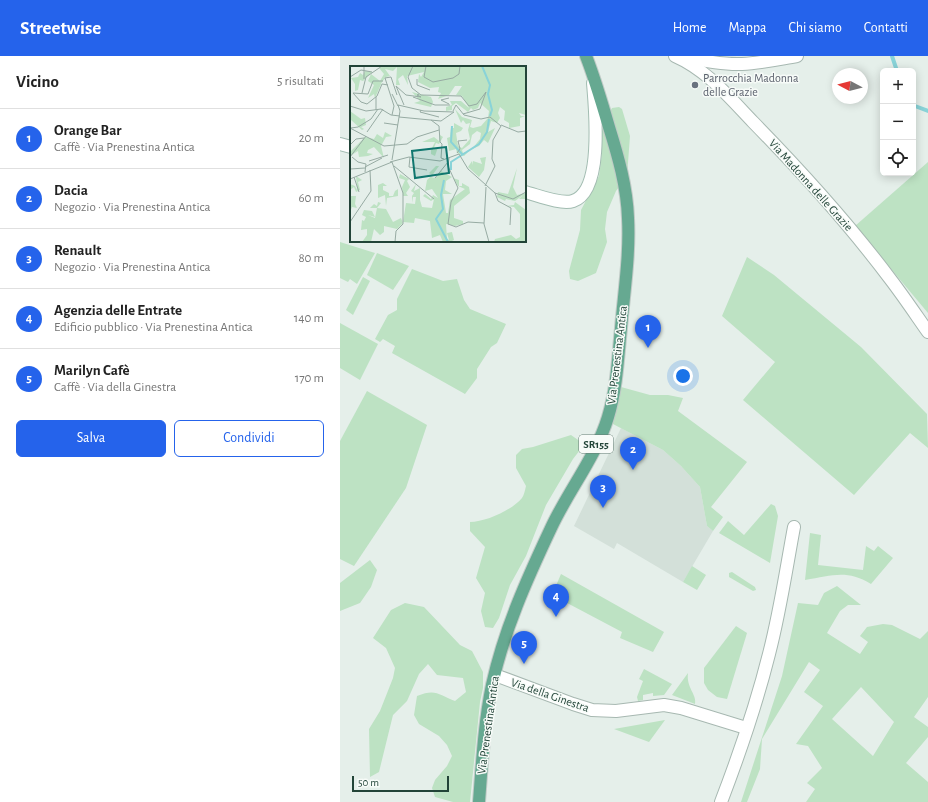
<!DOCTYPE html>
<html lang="it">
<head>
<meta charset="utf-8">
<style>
  :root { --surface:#fff; --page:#f2f2f2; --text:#222; --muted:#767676; --line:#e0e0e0; --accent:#2563eb }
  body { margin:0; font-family:"Alegreya Sans",sans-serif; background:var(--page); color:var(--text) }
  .controls { position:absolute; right:12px; top:12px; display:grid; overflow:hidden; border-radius:6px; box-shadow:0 2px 10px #0003 }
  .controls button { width:36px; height:36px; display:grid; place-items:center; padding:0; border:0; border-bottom:1px solid var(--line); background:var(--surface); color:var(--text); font:20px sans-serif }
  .compass { position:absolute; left:492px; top:12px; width:36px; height:36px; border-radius:50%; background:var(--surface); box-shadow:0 2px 10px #0003; rotate:277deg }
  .scale { position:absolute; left:12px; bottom:10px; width:97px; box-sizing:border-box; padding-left:4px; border:2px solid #224438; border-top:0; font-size:11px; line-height:14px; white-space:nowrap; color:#224438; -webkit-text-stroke:3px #f7fbf8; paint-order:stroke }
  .you { position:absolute; left:343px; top:320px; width:14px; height:14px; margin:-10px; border:3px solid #fff; border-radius:50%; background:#1a73e8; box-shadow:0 0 0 6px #1a73e833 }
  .badge { display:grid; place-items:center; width:26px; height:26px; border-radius:50%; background:var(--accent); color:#fff; font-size:13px; font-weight:700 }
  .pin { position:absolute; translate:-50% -33px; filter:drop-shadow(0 1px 2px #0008) }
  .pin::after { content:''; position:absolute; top:21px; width:14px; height:12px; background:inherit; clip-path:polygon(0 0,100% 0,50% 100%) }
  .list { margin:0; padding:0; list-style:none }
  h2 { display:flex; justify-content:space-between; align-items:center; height:52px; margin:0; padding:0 16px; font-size:17px }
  h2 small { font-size:13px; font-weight:400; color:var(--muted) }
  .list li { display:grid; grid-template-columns:26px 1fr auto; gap:12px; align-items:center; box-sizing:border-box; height:60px; padding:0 16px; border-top:1px solid var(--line) }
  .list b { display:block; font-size:15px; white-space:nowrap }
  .list p { margin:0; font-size:13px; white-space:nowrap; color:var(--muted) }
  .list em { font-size:13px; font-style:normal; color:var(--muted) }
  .actions { display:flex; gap:8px; padding:12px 16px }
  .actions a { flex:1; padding:9px 0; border:1px solid var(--accent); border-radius:6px; text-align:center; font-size:14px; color:var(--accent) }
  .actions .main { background:var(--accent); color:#fff }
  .icon { flex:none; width:22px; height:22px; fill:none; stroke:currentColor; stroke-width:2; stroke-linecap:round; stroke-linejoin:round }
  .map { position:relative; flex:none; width:588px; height:746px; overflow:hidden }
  header { display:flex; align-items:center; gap:24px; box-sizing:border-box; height:56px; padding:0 20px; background:var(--accent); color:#fff }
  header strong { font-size:19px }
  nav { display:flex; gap:22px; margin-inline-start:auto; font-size:14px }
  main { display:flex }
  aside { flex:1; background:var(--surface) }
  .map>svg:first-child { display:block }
  .built { fill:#d3e0d9 }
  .green { fill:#bde2c3; fill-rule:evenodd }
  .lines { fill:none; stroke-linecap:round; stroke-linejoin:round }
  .stream { stroke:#89d3d8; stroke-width:4 }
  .street-casing { stroke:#a7b8b1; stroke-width:14 }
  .secondary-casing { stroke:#a2bcb1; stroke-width:14 }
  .primary-casing { stroke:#c1cbc7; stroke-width:14 }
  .street { stroke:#fff; stroke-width:12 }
  .secondary { stroke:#fff; stroke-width:12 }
  .primary { stroke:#66a991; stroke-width:12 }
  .worship-dot { fill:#6b7280; stroke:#f7fbf8; stroke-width:1.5 }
  .labels { text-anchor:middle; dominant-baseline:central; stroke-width:3; stroke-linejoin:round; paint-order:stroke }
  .shield { fill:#f7fbf8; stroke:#627b72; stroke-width:1 }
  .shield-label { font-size:11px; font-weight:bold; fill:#224438 }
  .worship-label { font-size:12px; fill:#5b616d; stroke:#f7fbf8; text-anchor:start }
  .street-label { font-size:12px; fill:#224438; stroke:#f7fbf8 }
  .inset-river { fill:none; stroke:#89d3d8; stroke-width:2 }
  .inset-road { fill:none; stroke:#97aba3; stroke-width:1 }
  .view { fill:#0f766e; fill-opacity:0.15; stroke:#0f766e; stroke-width:2 }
  .inset-edge { fill:none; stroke:#224438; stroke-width:2 }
</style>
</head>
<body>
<header>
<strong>Streetwise</strong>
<nav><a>Home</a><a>Mappa</a><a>Chi siamo</a><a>Contatti</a></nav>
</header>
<main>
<aside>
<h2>Vicino<small>5 risultati</small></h2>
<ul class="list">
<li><span class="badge">1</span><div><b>Orange Bar</b><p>Caffè · Via Prenestina Antica</p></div><em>20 m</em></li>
<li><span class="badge">2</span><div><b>Dacia</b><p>Negozio · Via Prenestina Antica</p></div><em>60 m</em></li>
<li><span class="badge">3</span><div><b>Renault</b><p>Negozio · Via Prenestina Antica</p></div><em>80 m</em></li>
<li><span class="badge">4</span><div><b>Agenzia delle Entrate</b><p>Edificio pubblico · Via Prenestina Antica</p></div><em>140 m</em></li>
<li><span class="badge">5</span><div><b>Marilyn Cafè</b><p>Caffè · Via della Ginestra</p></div><em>170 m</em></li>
</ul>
<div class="actions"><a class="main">Salva</a><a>Condividi</a></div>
</aside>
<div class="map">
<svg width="588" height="746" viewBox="0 0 588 746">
  <rect width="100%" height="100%" fill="#e5efea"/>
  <!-- built -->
  <polygon class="built" points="281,372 323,394 341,410 360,431 367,470 373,475 343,526 277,487 274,493 234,470"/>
  <!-- green -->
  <g class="green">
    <polygon points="279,51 282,53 290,80 287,120 276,135 267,156 265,173 267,186 256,217 238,225 230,223 229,215 240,174 241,154 259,120 262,97 260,75 272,52"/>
    <polygon points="588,106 588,257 515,170"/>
    <polygon points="0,186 35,197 17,228 10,223 8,226 0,222"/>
    <polygon points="37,197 69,210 53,234 27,219"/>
    <polygon points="407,201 434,219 521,291 587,358 588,392 570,377 514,439 403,344 435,306 382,260"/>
    <polygon points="72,213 103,225 117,223 124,244 130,253 166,268 157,287 151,291 137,313 137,322 125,338 52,297 55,290 43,283 40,286 35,283 48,259 57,254 57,243"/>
    <polygon points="23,221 30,225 13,259 6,254"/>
    <polygon points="0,267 38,288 20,324 0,312"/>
    <polygon points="281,331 310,339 328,339 343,342 338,355 407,406 371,451 383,461 373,475 367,470 360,431 341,410 323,394 271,367"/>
    <polygon points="27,335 87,369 66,432 14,510 0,503 0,385"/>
    <path d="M231,379L241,386L240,394L233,403L206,449L186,500L170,529L159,562L153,572L145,571L141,555L145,537L136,522L145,491L130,475V466C146,466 172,454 182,442C184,439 185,434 186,430L176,412V399L182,393L193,391Z"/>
    <polygon points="431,448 435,450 438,460 430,507 379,477 388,465 404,479"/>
    <path d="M470,477L481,479L478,509L523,514L526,490L534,495L538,490L553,502L531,528C506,513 492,520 465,524Z"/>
    <polygon points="30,504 37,514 31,531 20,547 0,555 0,527"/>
    <polygon points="352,510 366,519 357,534 343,526"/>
    <polygon points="392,516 415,531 416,534 413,535 389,521 389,517"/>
    <polygon points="221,518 324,576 313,596 280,582 282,576 212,539"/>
    <path d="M497,530L521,549H508L500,555L487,577L520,598L528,586L520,580L527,571L543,568L552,569L580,583L588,575V641L574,661L588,671V681L566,707L588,726V746H466L475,733L467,727L482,712L468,690L456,688L483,650L464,636L480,614L469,606L422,683L420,713L407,746H401L442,620L458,547L478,549L484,537ZM521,631L554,666L533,700L492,663Z"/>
    <path d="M65,547L84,551L120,589L132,595L143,616V632L140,646L130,746H113L95,741L92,732L95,724L107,710L112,700L107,689L99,680L79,668L74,659L77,640C96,632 99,639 115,645L126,636L123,622L97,619L88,608L79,618L67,645L53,659L39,716L30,721L29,673L40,655L53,622L55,612L46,592L33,582L51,554Z"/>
    <polygon points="396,570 407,577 387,643 377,641 368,634 364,627 364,612"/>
    <polygon points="304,613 332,628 324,639 313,640 313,637 303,639 303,644 298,645 297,641 303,625 299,623"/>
    <path d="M348,617C346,632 357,638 355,648L332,639Z"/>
    <polygon points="325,664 309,686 274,673"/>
  </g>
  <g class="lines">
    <!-- stream -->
    <g class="stream">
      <polyline points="552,0 557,15"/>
      <polyline points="573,48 575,50 588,55"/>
    </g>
    <defs>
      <g id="street">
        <path d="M335,0C367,14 389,41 413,66C462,116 509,168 551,224C564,241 576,259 588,276"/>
        <path d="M346,1C364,5 383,9 402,8C421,7 439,3 457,0"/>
        <polyline points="155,619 233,648 252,654 276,655 324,649 341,652 406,672"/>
        <path d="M381,746C399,699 417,646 429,598C440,556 446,514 454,471"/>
      </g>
      <g id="secondary">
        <polyline points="0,88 11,91"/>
        <path d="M185,136C197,139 221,149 233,145C264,135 255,52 253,27"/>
      </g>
      <path id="primary" d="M139,746C142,707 144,668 152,629C164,574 187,523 211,472C228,435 256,401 268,361C277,332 278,301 281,272C284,236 290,199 288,162C287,131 278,100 269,71C262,47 255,23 246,0"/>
    </defs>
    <!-- street casing -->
    <use href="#street" class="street-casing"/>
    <!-- secondary casing -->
    <use href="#secondary" class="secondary-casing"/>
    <!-- primary casing -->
    <use href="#primary" class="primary-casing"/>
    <!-- street -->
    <use href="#street" class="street"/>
    <!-- secondary -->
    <use href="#secondary" class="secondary"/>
    <!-- primary -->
    <use href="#primary" class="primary"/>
  </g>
  <!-- markers -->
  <circle class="worship-dot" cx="355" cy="29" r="4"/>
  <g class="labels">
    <!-- shield labels -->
    <rect class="shield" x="239" y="379" width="34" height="18" rx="3"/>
    <g class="shield-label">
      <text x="256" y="388">SR155</text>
    </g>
    <!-- worship labels -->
    <g class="worship-label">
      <text x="363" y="22">Parrocchia Madonna<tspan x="363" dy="14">delle Grazie</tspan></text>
    </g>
    <!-- street labels -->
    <g class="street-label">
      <text transform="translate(471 129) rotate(48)">Via Madonna delle Grazie</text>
      <text transform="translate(277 299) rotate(-83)">Via Prenestina Antica</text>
      <text transform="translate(210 639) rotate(19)">Via della Ginestra</text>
      <text transform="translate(148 669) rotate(-82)">Via Prenestina Antica</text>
    </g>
  </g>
  <!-- overview -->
  <g transform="translate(10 10)">
    <rect width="176" height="176" fill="#e5efea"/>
    <path d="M34,0H176V49L169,47L171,50H175L170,52V60L159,62V57L154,54L155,45L150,41L148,47L150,52L147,57L141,55L138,66L145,62L138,77L134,74L129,80L122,83L130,73L131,67L127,65L122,69L120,78L112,84L113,87L119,85L114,90L107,87L106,83L99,85L97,72L100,71L101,62H104V57L113,62L111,65L106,67L108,80L112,82L120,73L118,64L120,57L116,58L113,54L111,57L105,43L112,51L122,54L120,61L123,62L131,60L138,52L139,45L130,37L128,42L123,44L121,42L118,46L106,37L102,40V44L96,45V41L102,39L100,35H111L119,42L112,30L106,29L112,20H105L99,29L88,33L91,27L88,26L89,21L80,22L68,16L69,8L71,11L74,6L57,10L58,19L53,9L48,13L50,19H46L47,1L43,5L35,3L40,10L36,11L32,16L25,32L24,28L18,32L24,19L18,15L21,8L30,15L34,8L29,2ZM15,5L22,6L13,15L10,14L8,24L5,25V18L1,12L8,11L10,7L13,9ZM62,26L81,31L83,36L81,41L64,37L70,35ZM0,45L11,53L15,52L16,59L11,61L14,63L12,64L0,53ZM35,66L42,70L36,71L31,80L34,92L24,81L18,84L17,87L23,88L18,90L9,91L8,85L0,90V86L15,71L24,73L27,68L33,72ZM90,69L93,71L89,78L86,77L83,84L88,81L85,90L81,88V84L85,76H72L84,71L89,75ZM136,91L134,104L129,111L118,101L122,95V99L123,95L132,98L130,92ZM86,100H89L81,111L85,112L91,105L102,111L96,115L95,124L102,128H93L96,147H98L100,134L115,123L108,120L103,112L109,114V120H112V117L119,121L120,127L104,140V152L113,155V158L105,160L96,158L97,173L99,174L97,167L102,166L104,174L100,176H93L90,169L82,172L80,155L65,152L64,157L53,156L56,137L65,138L66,131H63L62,137V130L64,127L61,125L66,118L64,125L70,122V134L66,139L70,134L72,141L82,142L84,133L81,135L73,130L75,128L81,133L83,129L88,132L82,123L75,125L77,114L82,109L79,107ZM167,102L163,121L167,129L176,127V133H169L173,129L165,135L156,133L155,135L147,131L148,126L158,128ZM50,108L59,113L57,115L60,121L56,127L58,130H53L52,121L55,114L49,112ZM6,110L12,114L8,116L10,124L6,126L4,121L0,124L1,130H6L5,138L7,142L2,141L0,146V118L5,120L7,124ZM33,117L37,120H33V124L39,127V130H43L45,125L48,123V130L37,132L36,140L35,129L28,132V119ZM28,136L31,137L27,142L36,143L43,156L51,152L53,157L47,163L34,160V166L30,169L24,163L21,176H12L17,169V163L11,164L12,154L14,155L16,151L12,149L14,144L22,145L25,151L18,149L25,152L27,142H20L24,138L27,140ZM165,136L176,144V176H144L145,173L161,169L166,173L170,171V148L164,141L157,140L164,139Z" fill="#bde2c3"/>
    <path class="inset-river" d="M132,0L140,19L138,28L142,44L140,50M102,60L101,76L112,88M101,104V96L129,78L137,66L139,53M94,114L91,129L93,143L86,153L98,176"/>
    <path class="inset-road" d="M76,0L74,11L83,16L103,12L109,8L110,0M0,11L11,4L22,6M58,11L62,22L71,29L111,30L119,40L127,38L136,26L130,43L113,48M58,11L63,0M35,12L44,40L42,49M35,12L41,11L47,29M14,13V0M67,13V19L80,24M12,27L16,11L32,0M18,28L3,27L11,36L17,38L27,30L32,18L38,19M18,28L23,15H33M42,28L48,40M63,31L85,39H100M99,38L91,34L99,32M54,39L46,20L56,29L71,31L67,29L69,28M0,40L16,45L31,43L41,49L50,50M26,44V31M71,44L70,46L89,51M103,45L106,39L114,49L131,53L140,51L151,60L143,74L142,93L145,100L135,120M81,54L89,60L90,76L92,78L91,92L94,93M34,57L48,59M151,59L168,66L176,65M0,62L34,80L57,78L67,71L89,64M1,62L8,61L21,53L28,43M17,66L33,43M0,79L6,73L14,72M107,87L110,83L108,75L117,74M0,91L16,70M2,91L8,96L16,98L15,106M60,91L59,101L77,104M99,92L98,100L108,122L101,136L98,158L106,161L118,156L134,157M42,94L50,45L48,39L74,45L104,46L91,55L49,51M19,95L38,89M40,96L59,91L90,95L109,88L118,103L145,127L163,133L176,126M42,96L53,127V158L46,165L45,176M44,100L84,133M15,101L32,92M0,103L15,102M4,111L9,126M85,112L98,96M0,113L42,96M136,121L134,158L139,176M145,127L148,135L161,142L160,159M0,156L21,125L20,104"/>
    <path class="view" d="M96,81L99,107L65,112L62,85Z"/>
    <rect width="176" height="176" class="inset-edge"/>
  </g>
</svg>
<div class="controls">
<button>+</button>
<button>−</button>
<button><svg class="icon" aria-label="locate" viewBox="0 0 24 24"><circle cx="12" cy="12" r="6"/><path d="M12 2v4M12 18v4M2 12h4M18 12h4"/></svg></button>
</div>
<svg class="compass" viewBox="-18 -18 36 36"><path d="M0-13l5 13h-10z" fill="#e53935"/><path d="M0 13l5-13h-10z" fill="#767676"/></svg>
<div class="scale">50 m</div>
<div class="you"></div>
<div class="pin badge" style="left:308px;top:292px">1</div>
<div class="pin badge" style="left:293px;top:414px">2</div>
<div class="pin badge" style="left:263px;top:452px">3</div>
<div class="pin badge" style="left:216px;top:561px">4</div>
<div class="pin badge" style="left:184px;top:608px">5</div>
</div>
</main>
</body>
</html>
